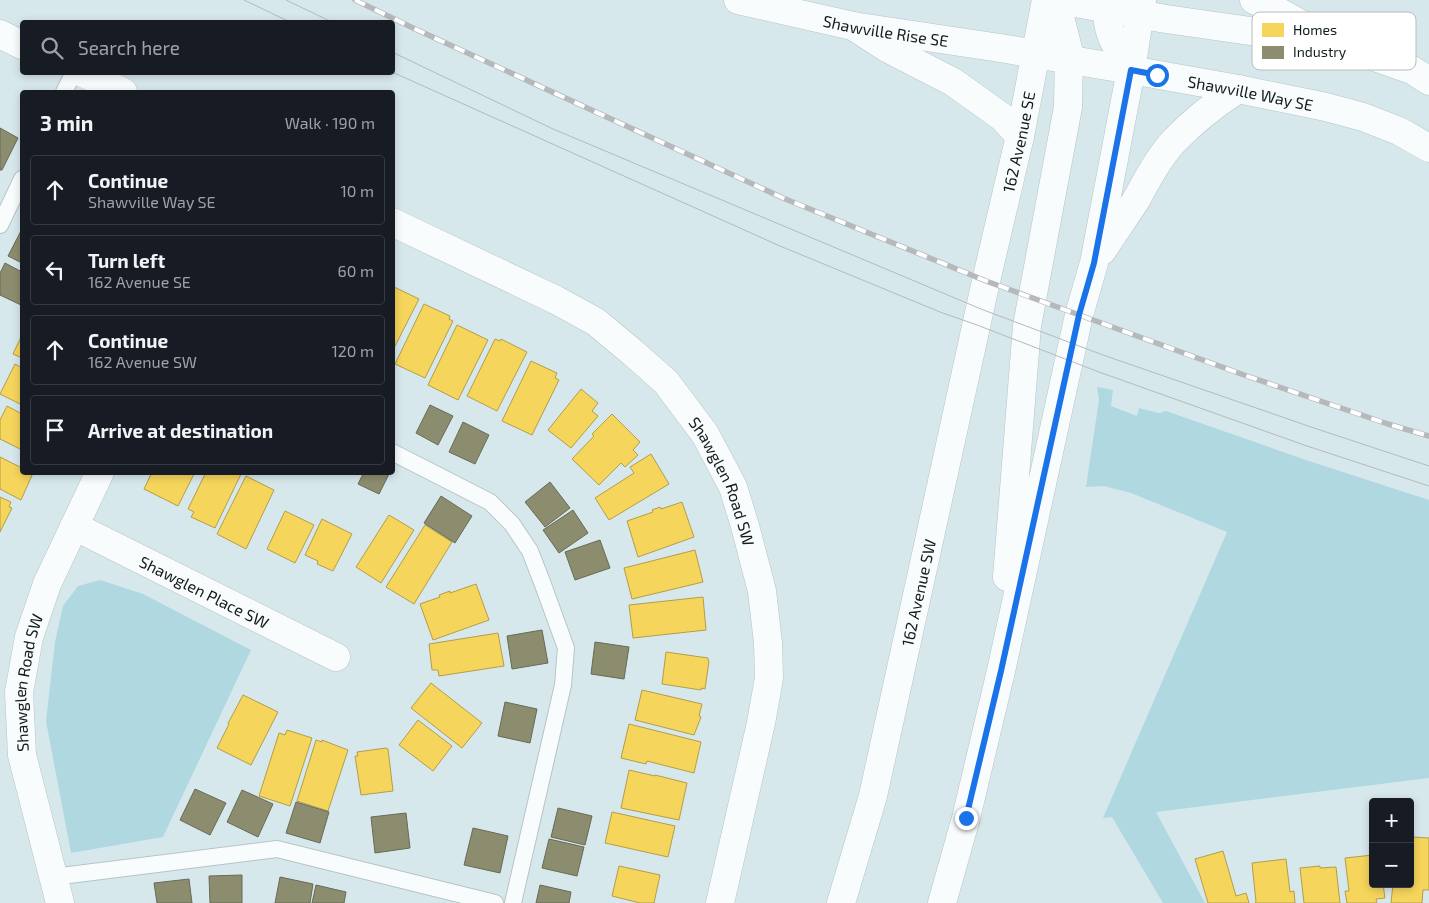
<!DOCTYPE html>
<html lang="en">
<head>
<meta charset="utf-8">
<style>
  :root { --surface:#171b24; --page:#242831; --text:#f1f3f6; --muted:#9ea1a6; --line:#363941 }
  body { margin:0; font-family:"Exo 2",sans-serif; background:var(--page); color:var(--text) }
  .controls { position:absolute; right:15px; bottom:15px; display:grid; overflow:hidden; border-radius:5px; box-shadow:0 2px 8px #0003 }
  .controls button { width:45px; height:45px; display:grid; place-items:center; padding:0; border:0; border-bottom:1px solid var(--line); background:var(--surface); color:var(--text); font:25px sans-serif }
  .stop { position:absolute; width:15px; height:15px; margin:-11px; border:4px solid #1a73e8; border-radius:50%; background:#fff }
  .stop.end { background:#1a73e8; border-color:#fff; box-shadow:0 1px 5px #0008 }
  .list { margin:0; padding:0; list-style:none }
  h2 { display:flex; justify-content:space-between; align-items:center; height:65px; margin:0; padding:0 20px; font-size:21px }
  h2 small { font-size:16px; font-weight:400; color:var(--muted) }
  .list li { display:grid; grid-template-columns:32px 1fr auto; gap:15px; align-items:center; box-sizing:border-box; height:70px; margin:0 10px 10px; padding:0 10px; border:1px solid var(--line); border-radius:5px }
  .list b { display:block; font-size:19px; white-space:nowrap }
  .list p { margin:0; font-size:16px; white-space:nowrap; color:var(--muted) }
  .list em { font-size:16px; font-style:normal; color:var(--muted) }
  .icon { flex:none; width:28px; height:28px; fill:none; stroke:currentColor; stroke-width:2; stroke-linecap:round; stroke-linejoin:round }
  .map { position:relative; flex:none; width:1429px; height:903px; overflow:hidden }
  .search { position:absolute; background:var(--surface); box-shadow:0 2px 8px #0003; left:20px; top:20px; width:375px; height:55px; display:flex; align-items:center; gap:12px; box-sizing:border-box; padding:0 18px; border-radius:5px; color:var(--muted); font-size:19px }
  .panel { position:absolute; background:var(--surface); box-shadow:0 2px 8px #0003; left:20px; top:90px; width:375px; height:385px; border-radius:5px }
  .map>svg:first-child { display:block }
  .green { fill:#afd8e1 }
  .homes { fill:#f6d55c; stroke:#b19e4a }
  .industry { fill:#8c8c6e; stroke:#676a56 }
  .lines { fill:none; stroke-linecap:round; stroke-linejoin:round }
  .service-casing { stroke:#b6c4c7; stroke-width:18 }
  .minor-casing { stroke:#b6c4c7; stroke-width:29 }
  .secondary-casing { stroke:#b6c4c7; stroke-width:29 }
  .service { stroke:#f9fcfc; stroke-width:16 }
  .minor { stroke:#f9fcfc; stroke-width:28 }
  .secondary { stroke:#f9fcfc; stroke-width:28 }
  .tram { stroke:#b5b9bb; stroke-width:1 }
  .rail-casing { stroke:#b5b9bb; stroke-width:5.5 }
  .rail { stroke:#fff; stroke-width:4; stroke-dasharray:11; stroke-linecap:butt }
  .route { stroke:#1a73e8; stroke-width:6 }
  .labels { text-anchor:middle; dominant-baseline:central; stroke-width:5; stroke-linejoin:round; paint-order:stroke }
  .street-label { font-size:16px; fill:#111c1f; stroke:#fff }
  .key { fill:#fff; stroke:#b8bbbc; stroke-width:1 }
  .key-label { font-size:14px; fill:#111c1f }
</style>
</head>
<body>
<div class="map">
<svg width="1429" height="903" viewBox="0 0 1429 903">
  <rect width="100%" height="100%" fill="#d7e8ec"/>
  <!-- green -->
  <g class="green">
    <polygon points="1097,387 1113,390 1111,406 1137,416 1139,408 1159,413 1166,411 1306,460 1429,500 1429,778 1156,812 1205,903 1163,903 1112,817 1103,818 1227,532 1131,493 1104,486 1086,487 1099,400"/>
    <polygon points="100,580 143,594 251,650 163,837 71,853 46,721 55,642 63,606 78,586"/>
  </g>
  <!-- homes -->
  <g class="homes">
    <polygon points="392,286 419,299 392,352"/>
    <polygon points="424,304 450,316 449,319 453,321 425,378 395,364"/>
    <polygon points="457,325 488,340 458,400 428,385"/>
    <polygon points="22,335 22,358 13,354"/>
    <polygon points="495,339 500,341 501,339 527,352 497,411 467,396"/>
    <polygon points="531,361 557,373 555,378 559,380 532,435 502,421"/>
    <polygon points="15,364 22,368 22,405 0,394"/>
    <polygon points="581,389 598,403 592,411 598,416 571,448 548,430"/>
    <polygon points="7,406 22,414 22,450 0,439 0,420"/>
    <polygon points="612,414 640,442 633,450 638,455 625,467 621,463 599,485 572,459 594,436 592,434"/>
    <polygon points="651,454 669,484 609,520 595,498 634,473 630,467"/>
    <polygon points="0,457 22,468 22,472 33,473 21,500 0,489"/>
    <polygon points="152,472 195,472 178,506 144,489"/>
    <polygon points="206,472 242,472 215,528 191,517 194,512 188,509"/>
    <polygon points="246,476 274,490 246,549 217,534"/>
    <polygon points="0,497 11,502 9,507 12,508 0,532"/>
    <polygon points="682,502 694,537 638,557 627,521 653,512 652,510 660,507 661,509"/>
    <polygon points="285,511 314,525 295,563 267,549"/>
    <polygon points="389,515 414,530 381,583 356,567"/>
    <polygon points="322,519 352,534 333,571 317,564 318,561 305,555"/>
    <polygon points="425,525 452,542 414,604 386,587"/>
    <polygon points="695,550 703,582 632,599 624,568"/>
    <polygon points="476,584 489,620 433,640 420,604 440,597 439,595 450,591 450,593"/>
    <polygon points="703,597 706,630 633,638 629,605"/>
    <polygon points="498,633 504,666 439,676 438,670 432,670 429,644"/>
    <polygon points="666,652 708,658 708,660 709,661 705,689 701,688 701,690 662,684"/>
    <polygon points="431,683 482,723 462,748 411,708"/>
    <polygon points="642,690 702,704 699,716 701,717 694,735 635,720"/>
    <polygon points="243,695 278,712 251,765 217,748 229,724 228,723 233,714"/>
    <polygon points="418,720 452,746 433,771 399,745"/>
    <polygon points="629,724 701,742 694,773 647,761 646,764 621,758"/>
    <polygon points="287,730 312,738 290,806 259,796 279,733 285,735"/>
    <polygon points="316,740 322,742 322,740 348,750 328,811 297,801"/>
    <polygon points="386,748 388,749 393,791 361,795 355,756 358,756 357,752"/>
    <polygon points="629,770 655,776 655,775 687,783 679,820 621,808"/>
    <polygon points="612,812 675,826 668,857 605,843"/>
    <polygon points="1412,837 1429,838 1429,890 1423,890 1422,903 1391,903 1393,884 1410,884 1410,839 1412,840"/>
    <polygon points="1223,851 1236,896 1246,893 1249,903 1208,903 1195,859"/>
    <polygon points="1373,855 1373,884 1383,884 1385,898 1376,899 1377,903 1347,903 1345,891 1349,891 1345,858"/>
    <polygon points="1286,859 1290,892 1294,891 1295,903 1255,903 1256,902 1252,863"/>
    <polygon points="619,866 660,875 654,903 640,903 612,896"/>
    <polygon points="1320,866 1320,868 1336,867 1340,903 1304,903 1300,868"/>
  </g>
  <!-- industry -->
  <g class="industry">
    <polygon points="0,128 18,138 2,170 0,170"/>
    <polygon points="22,229 22,263 8,256"/>
    <polygon points="5,263 22,272 22,301 21,305 0,295 0,273"/>
    <polygon points="430,405 453,416 438,445 416,433"/>
    <polygon points="463,422 489,435 475,464 449,452"/>
    <polygon points="364,472 390,472 379,494 358,484"/>
    <polygon points="550,482 570,508 545,527 525,502"/>
    <polygon points="441,496 472,516 455,543 424,523"/>
    <polygon points="573,510 588,533 559,553 543,530"/>
    <polygon points="600,540 610,568 575,580 565,552"/>
    <polygon points="542,630 548,663 512,669 507,636"/>
    <polygon points="595,642 629,647 624,679 591,674"/>
    <polygon points="505,702 537,709 530,743 498,736"/>
    <polygon points="195,789 226,803 210,835 180,820"/>
    <polygon points="242,790 273,804 258,837 227,822"/>
    <polygon points="296,802 329,812 320,843 286,833"/>
    <polygon points="558,808 592,816 585,845 551,837"/>
    <polygon points="406,813 410,848 375,853 371,817"/>
    <polygon points="473,828 508,836 500,873 464,865"/>
    <polygon points="549,839 584,847 577,876 542,868"/>
    <polygon points="242,875 242,903 210,903 209,876"/>
    <polygon points="280,877 313,884 310,903 275,903"/>
    <polygon points="189,879 192,903 157,903 154,883"/>
    <polygon points="316,885 346,892 344,903 312,903"/>
    <polygon points="540,885 571,892 569,903 536,903"/>
  </g>
  <g class="lines">
    <defs>
      <g id="service">
        <polyline points="64,92 74,72"/>
        <polyline points="0,225 22,179"/>
        <polyline points="392,452 490,502 512,524 530,551 542,582 566,648 563,685 513,903"/>
        <polyline points="53,877 277,849 495,903"/>
      </g>
      <g id="minor">
        <path id="s1" d="M738,0L853,26L1000,48L1131,70L1238,89L1326,107L1363,117L1399,131L1429,148"/>
        <polyline points="1058,0 1166,19 1335,43 1412,70 1429,81"/>
        <polyline points="0,34 22,45"/>
        <polyline points="81,72 123,92"/>
        <path id="s2" d="M392,222L556,300L596,322L632,352L666,382L705,434L733,487L745,526L762,591L768,643L769,678L761,723L720,903"/>
        <path id="s3" d="M74,526L336,657"/>
        <path id="s4" d="M60,903L22,755L19,692L29,637L47,584L100,472"/>
      </g>
      <g id="secondary">
        <path d="M1107,0C1105,32 1115,45 1131,70"/>
        <polyline points="1254,0 1272,8 1335,43"/>
        <polyline points="853,26 887,48 953,82 1002,117 1020,136"/>
        <path d="M1102,251C1113,234 1125,217 1136,200C1147,180 1158,159 1173,142C1192,122 1215,104 1238,89"/>
        <polyline points="1007,577 1027,326 1068,107 1069,53 1061,21 1048,0"/>
        <path id="s5" d="M841,903L873,796L986,281L1020,136L1046,0"/>
        <polyline points="942,903 966,818 1001,671 1079,315 1094,263 1131,70 1142,0"/>
      </g>
    </defs>
    <!-- service casing -->
    <use href="#service" class="service-casing"/>
    <!-- minor casing -->
    <use href="#minor" class="minor-casing"/>
    <!-- secondary casing -->
    <use href="#secondary" class="secondary-casing"/>
    <!-- service -->
    <use href="#service" class="service"/>
    <!-- minor -->
    <use href="#minor" class="minor"/>
    <!-- secondary -->
    <use href="#secondary" class="secondary"/>
    <!-- tram -->
    <g class="tram">
      <polyline points="244,0 290,22"/>
      <polyline points="286,0 332,22"/>
      <polyline points="392,52 553,129 981,309 1103,355 1314,428 1429,466"/>
      <polyline points="392,72 780,246 940,312 977,325 1099,372 1304,445 1429,486"/>
    </g>
    <defs>
      <polyline id="rail" points="355,0 413,28 783,198 986,281 1244,375 1388,424 1429,436"/>
    </defs>
    <!-- rail casing -->
    <use href="#rail" class="rail-casing"/>
    <!-- rail -->
    <use href="#rail" class="rail"/>
  </g>
  <g class="lines">
    <!-- route -->
    <polyline class="route" points="966,818 1001,671 1079,315 1094,263 1131,70 1157,75"/>
  </g>
  <g class="labels">
    <!-- street labels -->
    <g class="street-label">
      <text stroke="none"><textPath href="#s1" startOffset="151">Shawville Rise SE</textPath></text>
      <text stroke="none"><textPath href="#s1" startOffset="521">Shawville Way SE</textPath></text>
      <text stroke="none"><textPath href="#s5" startOffset="782">162 Avenue SE</textPath></text>
      <text stroke="none"><textPath href="#s2" startOffset="435">Shawglen Road SW</textPath></text>
      <text stroke="none"><textPath href="#s3" startOffset="146">Shawglen Place SW</textPath></text>
      <text stroke="none"><textPath href="#s5" startOffset="320">162 Avenue SW</textPath></text>
      <text stroke="none"><textPath href="#s4" startOffset="226">Shawglen Road SW</textPath></text>
    </g>
  </g>
  <!-- legend -->
  <rect x="1252" y="12" width="164" height="58" rx="8" class="key"/>
  <rect x="1262" y="23" width="22" height="14" fill="#f6d55c"/>
  <rect x="1262" y="46" width="22" height="13" fill="#8c8c6e"/>
  <g class="key-label">
    <text x="1293" y="35">Homes</text>
    <text x="1293" y="57">Industry</text>
  </g>
</svg>
<div class="controls">
<button>+</button>
<button>−</button>
</div>
<div class="stop" style="left:1157px;top:75px"></div>
<div class="stop end" style="left:966px;top:818px"></div>
<div class="search"><svg class="icon" aria-label="search" viewBox="0 0 24 24"><circle cx="10" cy="10" r="6"/><path d="M15 15l6 6"/></svg>Search here</div>
<section class="panel">
<h2>3 min<small>Walk · 190 m</small></h2>
<ul class="list">
<li><svg class="icon" aria-label="ahead" viewBox="0 0 24 24"><path d="M12 20V5M6 11l6-6 6 6"/></svg><div><b>Continue</b><p>Shawville Way SE</p></div><em>10 m</em></li>
<li><svg class="icon" aria-label="left" viewBox="0 0 24 24"><path d="M17 20v-9H6M10 6l-5 5 5 5"/></svg><div><b>Turn left</b><p>162 Avenue SE</p></div><em>60 m</em></li>
<li><svg class="icon" aria-label="ahead" viewBox="0 0 24 24"><path d="M12 20V5M6 11l6-6 6 6"/></svg><div><b>Continue</b><p>162 Avenue SW</p></div><em>120 m</em></li>
<li><svg class="icon" aria-label="arrive" viewBox="0 0 24 24"><path d="M6 21V4h12l-3 4 3 4H6"/></svg><div><b>Arrive at destination</b></div></li>
</ul>
</section>
</div>
</body>
</html>
